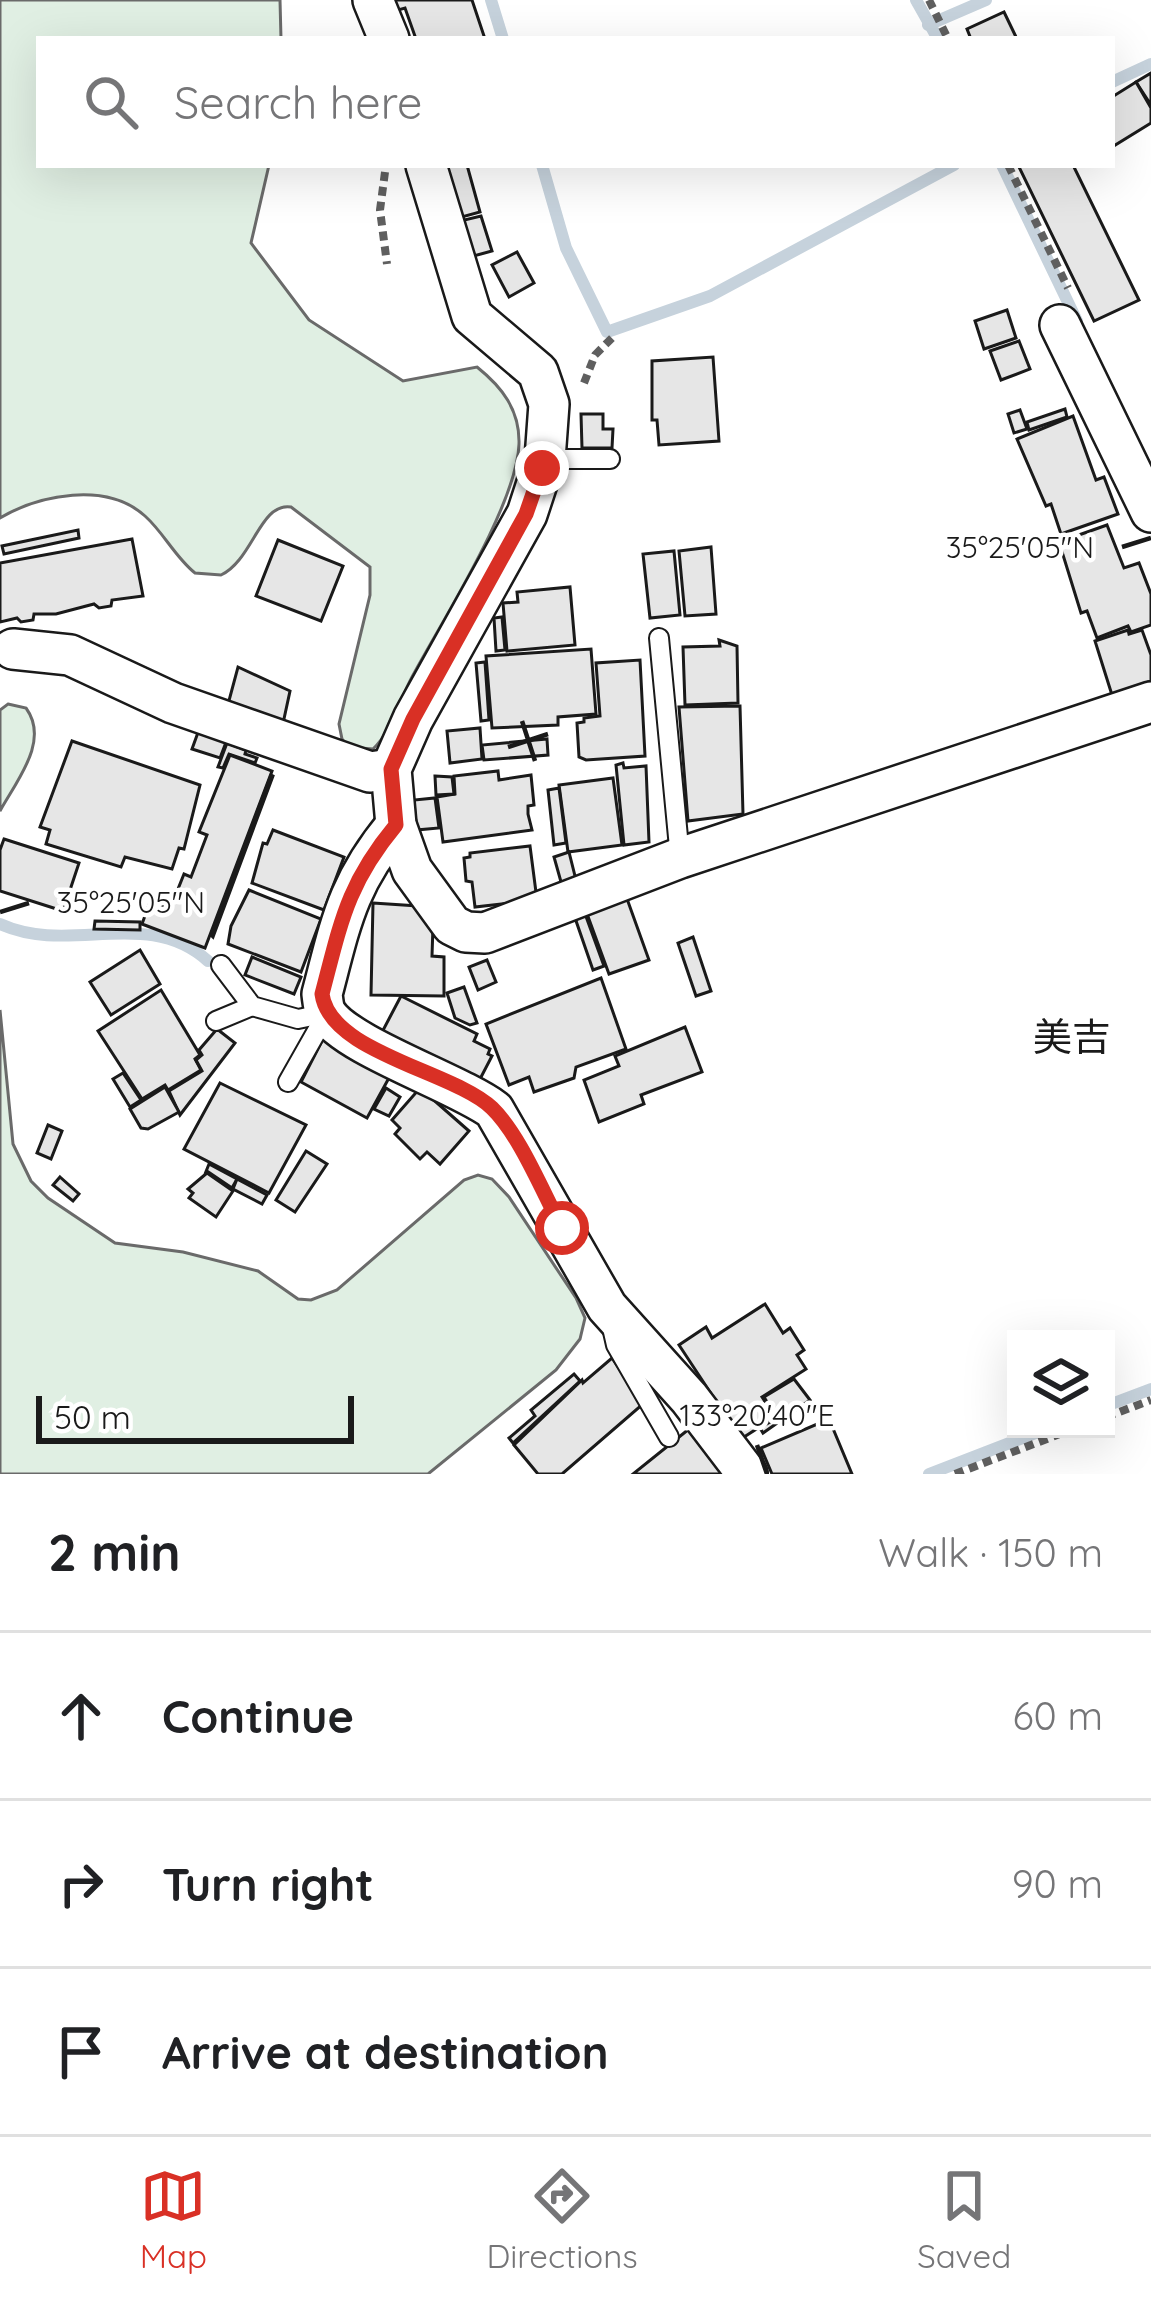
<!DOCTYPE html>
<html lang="en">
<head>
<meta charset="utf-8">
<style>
  :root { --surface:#fff; --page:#f6f6f6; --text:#202124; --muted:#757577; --line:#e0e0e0; --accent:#d93025 }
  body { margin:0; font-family:Quicksand,"Noto Sans JP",sans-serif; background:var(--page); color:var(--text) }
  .controls { position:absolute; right:36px; bottom:36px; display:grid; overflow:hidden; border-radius:0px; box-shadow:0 12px 48px #0002 }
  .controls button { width:108px; height:108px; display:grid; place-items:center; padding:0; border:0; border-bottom:3px solid var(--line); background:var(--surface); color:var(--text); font:60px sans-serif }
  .scale { position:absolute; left:36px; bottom:30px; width:318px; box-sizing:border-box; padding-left:12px; border:6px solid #1a1a1a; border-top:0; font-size:33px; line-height:42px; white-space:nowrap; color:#1a1a1a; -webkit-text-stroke:9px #fff; paint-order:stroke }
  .stop { position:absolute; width:36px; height:36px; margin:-27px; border:9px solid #d93025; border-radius:50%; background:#fff }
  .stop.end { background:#d93025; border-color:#fff; box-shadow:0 3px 12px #0008 }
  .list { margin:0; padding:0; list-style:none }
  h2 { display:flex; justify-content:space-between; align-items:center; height:156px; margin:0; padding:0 48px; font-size:51px }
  h2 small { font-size:39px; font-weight:400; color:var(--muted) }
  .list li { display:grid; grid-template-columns:78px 1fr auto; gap:36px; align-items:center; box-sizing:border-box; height:168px; padding:0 48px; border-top:3px solid var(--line) }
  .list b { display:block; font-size:45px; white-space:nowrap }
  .list em { font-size:39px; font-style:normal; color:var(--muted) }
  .icon { flex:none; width:66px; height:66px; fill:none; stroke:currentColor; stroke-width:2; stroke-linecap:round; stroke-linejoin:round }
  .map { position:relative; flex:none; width:1151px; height:1474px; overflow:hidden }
  .search { position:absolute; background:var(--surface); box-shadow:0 12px 48px #0002; left:36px; right:36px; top:36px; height:132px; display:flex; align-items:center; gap:30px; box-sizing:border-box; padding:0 42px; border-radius:0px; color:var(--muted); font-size:45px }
  .sheet { height:660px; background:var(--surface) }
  nav { display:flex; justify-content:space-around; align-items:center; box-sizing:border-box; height:168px; border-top:3px solid var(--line); background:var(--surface); font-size:33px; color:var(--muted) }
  nav a { display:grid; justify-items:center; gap:6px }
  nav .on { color:var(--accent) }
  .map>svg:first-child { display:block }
  .green { fill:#e0efe3; stroke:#6a6a6a; stroke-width:3 }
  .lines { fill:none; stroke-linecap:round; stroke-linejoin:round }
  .stream { stroke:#c6d2dc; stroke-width:12 }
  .building { fill:#e6e6e6; stroke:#1a1a1a; stroke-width:3 }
  .lane-casing { stroke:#1a1a1a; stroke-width:22 }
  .street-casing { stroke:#1a1a1a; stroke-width:44 }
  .path { stroke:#5f5f5f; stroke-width:8; stroke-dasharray:9 6; stroke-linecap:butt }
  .lane { stroke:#fff; stroke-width:18 }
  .street { stroke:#fff; stroke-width:39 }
  .route { stroke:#d93025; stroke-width:15 }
  .ticks { fill:none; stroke:#1a1a1a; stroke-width:4.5 }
  .labels { text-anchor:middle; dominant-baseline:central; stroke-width:9; stroke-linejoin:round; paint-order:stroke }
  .quarter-label { font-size:39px; fill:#1a1a1a; stroke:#fff }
  .ticks-label { font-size:30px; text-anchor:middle; fill:#1a1a1a; stroke:#fff; stroke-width:9; stroke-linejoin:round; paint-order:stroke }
</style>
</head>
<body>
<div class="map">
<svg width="1151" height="1474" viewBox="0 0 1151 1474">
  <rect width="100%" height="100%" fill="#fff"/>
  <!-- green -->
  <g class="green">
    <path d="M0,0H280L281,39H39V165H269L251,243L309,320L403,381L477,367C502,387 520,410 519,444C517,504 442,621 412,677C399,701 392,731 373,749L348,747L342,739L339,724L370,595V567L291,507C260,502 253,560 221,575L195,573C175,557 164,533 145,516C106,481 39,495 0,518Z"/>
    <path d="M8,704L26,708C50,741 17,780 0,811V710Z"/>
    <polygon points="0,1010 13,1144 31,1181 48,1198 115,1243 183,1252 258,1271 298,1299 311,1300 337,1290 464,1180 478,1175 492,1179 509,1197 576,1298 585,1318 580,1339 556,1370 428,1474 0,1474"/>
  </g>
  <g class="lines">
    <!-- stream -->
    <g class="stream">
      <polyline points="491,0 503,39"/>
      <polyline points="916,0 938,39"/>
      <polyline points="928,25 986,0"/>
      <polyline points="1112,82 1151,64"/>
      <polyline points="542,165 566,248 607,332 710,296 954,165"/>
      <polyline points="1002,165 1077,321"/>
      <path d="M0,924C70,956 147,906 208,961"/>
      <polyline points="1106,1406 1151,1389"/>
      <polyline points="929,1474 1046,1429"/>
    </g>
  </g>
  <!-- building -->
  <g class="building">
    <polygon points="387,0 472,0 485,39 416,39 405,8 391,12"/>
    <polygon points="1004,12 1017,39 971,39 967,29"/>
    <polygon points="1151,73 1151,105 1136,82"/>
    <polygon points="1136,82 1151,108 1151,123 1112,147 1112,97"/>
    <polygon points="438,165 467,165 480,212 451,220"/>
    <polygon points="1018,165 1073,165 1139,300 1094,321"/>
    <polygon points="481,216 492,251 470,257 460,221"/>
    <polygon points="517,252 534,283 509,297 492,265"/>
    <polygon points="1007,310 1016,338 984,349 975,321"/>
    <polygon points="1019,341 1030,369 1001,380 990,351"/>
    <polygon points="713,357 719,441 659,445 657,420 652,420 652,361"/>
    <polygon points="1065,409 1067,417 1029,430 1027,422"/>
    <polygon points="1020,410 1027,429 1014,433 1008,414"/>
    <polygon points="581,414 603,414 603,429 613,429 612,448 582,448"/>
    <polygon points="1073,416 1096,480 1104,477 1118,514 1061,534 1051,504 1046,506 1017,439"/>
    <polygon points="1107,525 1124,568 1139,563 1151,594 1151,625 1131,632 1128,626 1097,638 1087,611 1081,613 1059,542"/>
    <polygon points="78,530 79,538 4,554 2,546"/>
    <polygon points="132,539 143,596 112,600 111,606 99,608 94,604 56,614 34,614 33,620 21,622 17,618 0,622 0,563"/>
    <polygon points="278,540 343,566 321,621 256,596"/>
    <polygon points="711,547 716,614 685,616 679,551"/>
    <polygon points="674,551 680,615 650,618 643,554"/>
    <polygon points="570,587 575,645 507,651 503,603 518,602 517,592"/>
    <polygon points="502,617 505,650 496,651 494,618"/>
    <polygon points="1128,630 1129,634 1142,630 1151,655 1151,681 1112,695 1095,641"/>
    <polygon points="719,640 737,646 738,703 685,705 683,647 720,646"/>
    <polygon points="591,649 596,714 558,717 558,725 492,728 486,656"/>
    <polygon points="640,660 645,756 586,760 579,757 577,723 584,722 584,718 600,716 596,663"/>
    <polygon points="485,662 489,720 481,721 476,663"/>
    <polygon points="238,667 290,691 282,728 227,708"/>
    <polygon points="740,706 743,814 688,821 679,707"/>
    <polygon points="200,727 228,737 220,758 192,749"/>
    <polygon points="480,728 482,759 450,763 447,731"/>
    <polygon points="547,739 548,755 484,760 482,745"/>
    <polygon points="72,741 200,785 184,849 179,848 172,869 125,857 121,867 46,844 50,830 40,827"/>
    <polygon points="227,743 246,750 245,754 257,758 255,763 229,754 223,768 218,767"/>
    <polygon points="230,755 272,771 205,948 142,924 150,902 170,909 184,874 191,877 207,835 199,832"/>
    <polygon points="623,763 624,768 646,766 649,842 624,845 616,765"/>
    <polygon points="498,771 499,780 531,775 534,805 528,806 528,814 532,830 443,842 437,797 455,794 454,776"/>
    <polygon points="271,775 273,776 213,937 211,935"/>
    <polygon points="435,776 452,777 454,794 436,795"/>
    <polygon points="613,778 622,845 568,852 559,785"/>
    <polygon points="559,788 566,843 554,845 548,790"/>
    <polygon points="435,798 439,828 416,830 414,800"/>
    <polygon points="273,830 344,857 324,910 252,883 263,843 267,844"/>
    <polygon points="4,839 79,863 63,911 0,891 0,850"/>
    <polygon points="530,846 537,900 475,907 472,882 466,881 464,858 470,857 470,853"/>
    <polygon points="569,852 577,884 563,889 554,857"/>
    <polygon points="249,890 321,919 301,972 228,944 231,926"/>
    <polygon points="626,896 649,960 609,974 586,911"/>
    <polygon points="373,903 418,906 433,926 432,956 444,957 444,996 371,995"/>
    <polygon points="584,911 604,966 593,970 574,915"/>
    <polygon points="95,921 140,922 140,930 94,929"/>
    <polygon points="693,937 711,991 696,996 678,943"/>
    <polygon points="140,950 160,984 111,1015 90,982"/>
    <polygon points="252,957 301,977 294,994 245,975"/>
    <polygon points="487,960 496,982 478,990 469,967"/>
    <polygon points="601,978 626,1049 576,1067 574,1078 534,1092 529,1077 509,1085 486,1024"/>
    <polygon points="464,987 477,1023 470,1025 455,1018 447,993"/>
    <polygon points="161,990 200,1055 195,1059 201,1070 168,1090 165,1085 142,1099 98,1031"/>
    <polygon points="401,996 477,1034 474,1041 490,1049 488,1054 492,1056 479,1081 380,1036"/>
    <polygon points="685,1027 702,1072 641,1095 644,1104 599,1122 584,1080 619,1066 615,1056"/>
    <polygon points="217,1029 235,1043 180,1115 169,1091 202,1071 196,1060 202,1055 199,1050"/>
    <polygon points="323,1039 390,1076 367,1118 301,1082"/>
    <polygon points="123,1073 141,1100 130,1107 113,1079"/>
    <polygon points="220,1083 306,1125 269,1193 184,1149"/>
    <polygon points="165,1087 179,1112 148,1129 141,1128 130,1109"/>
    <polygon points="386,1088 400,1097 389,1116 374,1109"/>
    <polygon points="420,1088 469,1131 440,1164 427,1152 420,1159 395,1134 400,1128 392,1120"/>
    <polygon points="48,1125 62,1131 51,1159 37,1153"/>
    <polygon points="306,1151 327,1164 295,1212 276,1200"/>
    <polygon points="209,1164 237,1179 232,1188 207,1171 205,1174"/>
    <polygon points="207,1173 233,1191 216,1217 189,1198 193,1193 188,1189"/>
    <polygon points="60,1177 79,1194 73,1201 53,1185"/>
    <polygon points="237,1179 267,1195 262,1204 233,1189"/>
    <polygon points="765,1304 783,1333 790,1328 804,1350 797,1355 806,1369 762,1397 775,1417 741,1439 679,1345 706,1327 712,1338"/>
    <polygon points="612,1358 643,1404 562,1474 538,1474 514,1445 582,1380 583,1383"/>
    <polygon points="574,1374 580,1381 513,1443 509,1438 535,1416 531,1410"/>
    <polygon points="794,1379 810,1400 763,1433 760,1428 777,1418 764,1397"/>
    <polygon points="829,1419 852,1474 772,1474 761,1448"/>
    <polygon points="694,1425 730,1474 633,1474"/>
  </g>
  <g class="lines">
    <defs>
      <g id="lane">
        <polyline points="545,459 610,459"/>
        <polyline points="659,638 680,858"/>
        <polyline points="221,965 252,1006 298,1019 327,1013"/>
        <polyline points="216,1021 252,1006"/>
        <polyline points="288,1082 327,1013"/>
        <polyline points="611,1323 616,1345 669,1437"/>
      </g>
      <g id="street">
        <polyline points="373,0 389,39"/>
        <polyline points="426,165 472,316 538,372 549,404 545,459 527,514 413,719 391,769 396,825 412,870 452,925 466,932 485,933 680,858 1151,702"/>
        <polyline points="1060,325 1151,512"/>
        <polyline points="13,649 70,655 173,703 370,772 391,769"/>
        <path d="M396,825C347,884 341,922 322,994C323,1001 323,1007 326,1013C346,1046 458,1083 494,1110L607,1307L689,1398L747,1474"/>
      </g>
    </defs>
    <!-- lane casing -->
    <use href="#lane" class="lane-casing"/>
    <!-- street casing -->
    <use href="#street" class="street-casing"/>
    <!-- path -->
    <g class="path">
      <polyline points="929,0 948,39"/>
      <polyline points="1008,165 1068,288"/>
      <polyline points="385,172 380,210 387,264"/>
      <polyline points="584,383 595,355 613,337"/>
      <polyline points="1106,1417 1151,1400"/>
      <polyline points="955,1474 1073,1429"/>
    </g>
    <!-- lane -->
    <use href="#lane" class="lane"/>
    <!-- street -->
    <use href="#street" class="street"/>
  </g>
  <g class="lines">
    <!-- route -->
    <path class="route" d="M542,468L526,514L413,719L391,769L396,825C347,884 341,922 322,994C330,1053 453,1071 492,1108C520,1135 543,1193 562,1228"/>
  </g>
  <!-- ticks -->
  <path class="ticks" d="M1122,547L1151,538M522,721L535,761M508,747L548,734M0,912L29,903M757,1445L767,1474"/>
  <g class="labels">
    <!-- quarter labels -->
    <g class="quarter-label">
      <text x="1072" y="1036">美吉</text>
    </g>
  </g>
  <g class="ticks-label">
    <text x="1020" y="558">35°25'05"N</text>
    <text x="131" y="913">35°25'05"N</text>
    <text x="757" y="1426">133°20'40"E</text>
  </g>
</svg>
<div class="controls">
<button><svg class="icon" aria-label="layers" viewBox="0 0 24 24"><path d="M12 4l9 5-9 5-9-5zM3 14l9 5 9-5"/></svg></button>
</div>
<div class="scale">50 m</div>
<div class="stop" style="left:562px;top:1228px"></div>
<div class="stop end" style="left:542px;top:468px"></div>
<div class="search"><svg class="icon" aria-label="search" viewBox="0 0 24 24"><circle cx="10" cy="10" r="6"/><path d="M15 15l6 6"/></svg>Search here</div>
</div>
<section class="sheet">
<h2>2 min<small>Walk · 150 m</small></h2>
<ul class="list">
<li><svg class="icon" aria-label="ahead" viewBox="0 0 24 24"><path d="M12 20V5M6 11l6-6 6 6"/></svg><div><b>Continue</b></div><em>60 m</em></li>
<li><svg class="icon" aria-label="right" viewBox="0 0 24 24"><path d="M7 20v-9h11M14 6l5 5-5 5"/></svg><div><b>Turn right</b></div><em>90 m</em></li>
<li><svg class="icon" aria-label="arrive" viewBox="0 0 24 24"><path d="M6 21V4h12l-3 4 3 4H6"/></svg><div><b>Arrive at destination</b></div></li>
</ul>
</section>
<nav>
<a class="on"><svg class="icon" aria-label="map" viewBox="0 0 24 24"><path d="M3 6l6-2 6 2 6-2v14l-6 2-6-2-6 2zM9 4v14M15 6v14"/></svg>Map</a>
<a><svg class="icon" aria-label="directions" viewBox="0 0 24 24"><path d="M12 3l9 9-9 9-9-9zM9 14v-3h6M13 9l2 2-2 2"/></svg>Directions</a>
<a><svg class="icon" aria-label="saved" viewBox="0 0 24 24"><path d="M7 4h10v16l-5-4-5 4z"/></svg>Saved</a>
</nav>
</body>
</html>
